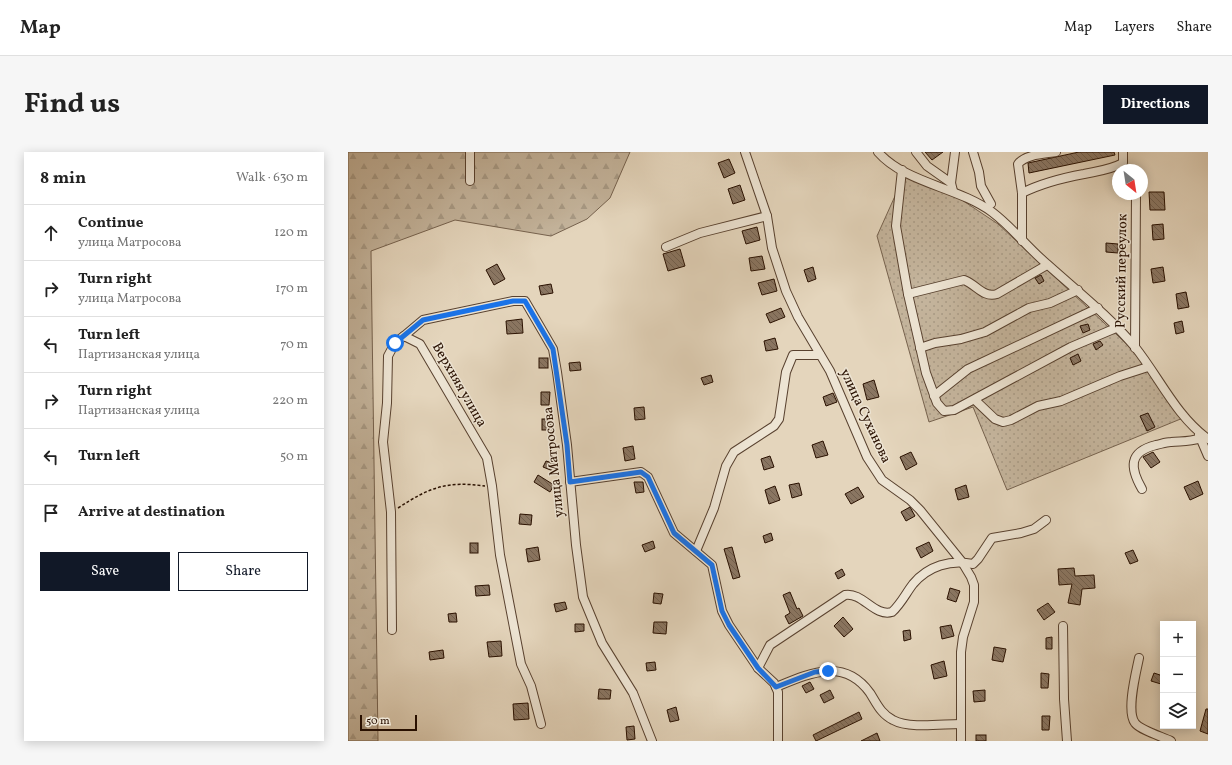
<!DOCTYPE html>
<html lang="en">
<head>
<meta charset="utf-8">
<style>
  :root { --surface:#fff; --page:#f6f6f6; --text:#222; --muted:#767676; --line:#e0e0e0; --accent:#111827 }
  body { margin:0; font-family:Vollkorn,serif; background:var(--page); color:var(--text) }
  .controls { position:absolute; right:12px; bottom:12px; display:grid; overflow:hidden; border-radius:0px; box-shadow:0 2px 10px #0003 }
  .controls button { width:36px; height:36px; display:grid; place-items:center; padding:0; border:0; border-bottom:1px solid var(--line); background:var(--surface); color:var(--text); font:20px sans-serif }
  .compass { position:absolute; left:764px; top:12px; width:36px; height:36px; border-radius:50%; background:var(--surface); box-shadow:0 2px 10px #0003; rotate:150deg }
  .scale { position:absolute; left:12px; bottom:10px; width:57px; box-sizing:border-box; padding-left:4px; border:2px solid #291000; border-top:0; font-size:11px; line-height:14px; white-space:nowrap; color:#291000; -webkit-text-stroke:3px #ede4d3; paint-order:stroke }
  .stop { position:absolute; width:12px; height:12px; margin:-9px; border:3px solid #1a73e8; border-radius:50%; background:#fff }
  .stop.end { background:#1a73e8; border-color:#fff; box-shadow:0 1px 4px #0008 }
  .list { margin:0; padding:0; list-style:none }
  h2 { display:flex; justify-content:space-between; align-items:center; height:52px; margin:0; padding:0 16px; font-size:17px }
  h2 small { font-size:13px; font-weight:400; color:var(--muted) }
  .list li { display:grid; grid-template-columns:26px 1fr auto; gap:12px; align-items:center; box-sizing:border-box; height:56px; padding:0 16px; border-top:1px solid var(--line) }
  .list b { display:block; font-size:15px; white-space:nowrap }
  .list p { margin:0; font-size:13px; white-space:nowrap; color:var(--muted) }
  .list em { font-size:13px; font-style:normal; color:var(--muted) }
  .actions { display:flex; gap:8px; padding:12px 16px }
  .actions a { flex:1; padding:9px 0; border:1px solid var(--accent); border-radius:0px; text-align:center; font-size:14px; color:var(--accent) }
  .actions .main { background:var(--accent); color:#fff }
  .icon { flex:none; width:22px; height:22px; fill:none; stroke:currentColor; stroke-width:2; stroke-linecap:round; stroke-linejoin:round }
  .map { position:relative; flex:none; width:860px; height:589px; overflow:hidden; border-radius:0px }
  header { display:flex; align-items:center; gap:24px; box-sizing:border-box; height:56px; padding:0 20px; background:var(--surface); border-bottom:1px solid var(--line) }
  header strong { font-size:19px }
  nav { display:flex; gap:22px; margin-inline-start:auto; font-size:14px }
  .intro { display:flex; align-items:center; justify-content:space-between; box-sizing:border-box; height:96px; padding:0 24px }
  h1 { margin:0; font-size:28px }
  .button { padding:10px 18px; border-radius:0px; background:var(--accent); color:#fff; font-size:14px; font-weight:700 }
  main { display:flex; gap:24px; padding:0 24px }
  aside { flex:1; background:var(--surface); border-radius:0px; box-shadow:0 2px 10px #0003 }
  .map>svg:first-child { display:block }
  .forest { fill:url(#forest-firs); stroke:#76624e }
  .garden { fill:url(#garden-dots); stroke:#76624e }
  .building { fill:url(#building-back-hatch); stroke:#291000 }
  .lines { fill:none; stroke-linecap:round; stroke-linejoin:round }
  .minor-casing { stroke:#58412f; stroke-width:10 }
  .path { stroke:#291000; stroke-width:1.5; stroke-dasharray:3 2; stroke-linecap:butt }
  .minor { stroke:#ede4d3; stroke-width:8 }
  .route { stroke:#1a73e8; stroke-width:5 }
  .labels { text-anchor:middle; dominant-baseline:central; stroke-width:3; stroke-linejoin:round; paint-order:stroke }
  .street-label { font-size:14px; fill:#291000; stroke:#ede4d3 }
</style>
</head>
<body>
<header>
<strong>Map</strong>
<nav><a>Map</a><a>Layers</a><a>Share</a></nav>
</header>
<div class="intro"><h1>Find us</h1><a class="button">Directions</a></div>
<main>
<aside>
<h2>8 min<small>Walk · 630 m</small></h2>
<ul class="list">
<li><svg class="icon" aria-label="ahead" viewBox="0 0 24 24"><path d="M12 20V5M6 11l6-6 6 6"/></svg><div><b>Continue</b><p>улица Матросова</p></div><em>120 m</em></li>
<li><svg class="icon" aria-label="right" viewBox="0 0 24 24"><path d="M7 20v-9h11M14 6l5 5-5 5"/></svg><div><b>Turn right</b><p>улица Матросова</p></div><em>170 m</em></li>
<li><svg class="icon" aria-label="left" viewBox="0 0 24 24"><path d="M17 20v-9H6M10 6l-5 5 5 5"/></svg><div><b>Turn left</b><p>Партизанская улица</p></div><em>70 m</em></li>
<li><svg class="icon" aria-label="right" viewBox="0 0 24 24"><path d="M7 20v-9h11M14 6l5 5-5 5"/></svg><div><b>Turn right</b><p>Партизанская улица</p></div><em>220 m</em></li>
<li><svg class="icon" aria-label="left" viewBox="0 0 24 24"><path d="M17 20v-9H6M10 6l-5 5 5 5"/></svg><div><b>Turn left</b></div><em>50 m</em></li>
<li><svg class="icon" aria-label="arrive" viewBox="0 0 24 24"><path d="M6 21V4h12l-3 4 3 4H6"/></svg><div><b>Arrive at destination</b></div></li>
</ul>
<div class="actions"><a class="main">Save</a><a>Share</a></div>
</aside>
<div class="map">
<svg width="860" height="589" viewBox="0 0 860 589">
  <defs>
    <pattern id="forest-firs" width="22" height="20" patternUnits="userSpaceOnUse"><rect width="22" height="20" fill="#c4b49c"/><path d="M5 1l3.5 6h-7zM16 11l3.5 6h-7z" fill="#a89a85"/></pattern>
    <pattern id="garden-dots" width="8" height="8" patternUnits="userSpaceOnUse"><rect width="8" height="8" fill="#c4b49c"/><path d="M2 2h.1M6 6h.1" fill="none" stroke="#a89a85" stroke-width="1.8" stroke-linecap="round"/></pattern>
    <pattern id="building-back-hatch" width="6" height="6" patternUnits="userSpaceOnUse"><rect width="6" height="6" fill="#8a7662"/><path d="M-1 5l2 2M0 0l6 6M5-1l2 2" fill="none" stroke="#715f4e"/></pattern>
  </defs>
  <rect width="100%" height="100%" fill="#e4d5bc"/>
  <filter id="stains"><feTurbulence type="fractalNoise" baseFrequency=".005" numOctaves="4"/><feColorMatrix values="0 0 0 0 .2 0 0 0 0 .09 0 0 0 0 .02 0 0 0 .5 -.17"/></filter>
  <radialGradient id="worn" r=".72"><stop offset=".6" stop-color="#630" stop-opacity="0"/><stop offset="1" stop-color="#630" stop-opacity=".3"/></radialGradient>
  <!-- forest -->
  <polygon class="forest" points="0,0 282,0 262,46 239,67 203,84 107,68 23,99 30,589 0,589"/>
  <!-- garden -->
  <polygon class="garden" points="556,24 605,42 650,72 784,197 835,266 659,338 625,255 581,270 529,84"/>
  <!-- building -->
  <g class="building">
    <polygon points="577,0 595,0 584,8"/>
    <polygon points="731,0 766,0 767,3 681,21 680,11"/>
    <polygon points="381,7 387,21 376,26 370,11"/>
    <polygon points="392,33 397,48 385,52 380,37"/>
    <polygon points="801,40 816,40 817,58 802,58"/>
    <polygon points="815,72 816,87 805,88 804,73"/>
    <polygon points="409,75 412,88 398,92 394,79"/>
    <polygon points="758,91 770,92 770,101 758,100"/>
    <polygon points="332,97 337,114 320,119 315,102"/>
    <polygon points="414,104 417,117 403,119 401,106"/>
    <polygon points="149,112 157,127 146,133 138,118"/>
    <polygon points="465,115 468,127 460,130 456,118"/>
    <polygon points="815,115 817,129 805,131 803,117"/>
    <polygon points="693,123 696,129 691,132 687,126"/>
    <polygon points="426,127 429,139 414,143 410,131"/>
    <polygon points="203,132 205,141 193,143 191,134"/>
    <polygon points="838,140 841,155 830,157 828,142"/>
    <polygon points="433,156 437,165 422,171 418,162"/>
    <polygon points="174,167 175,181 159,182 158,169"/>
    <polygon points="834,169 836,180 828,182 826,171"/>
    <polygon points="740,172 742,178 735,181 732,174"/>
    <polygon points="427,186 430,197 418,199 416,189"/>
    <polygon points="752,189 755,193 748,198 745,192"/>
    <polygon points="730,202 733,209 725,213 722,206"/>
    <rect x="191" y="206" width="9" height="10"/>
    <polygon points="232,210 233,218 222,219 221,211"/>
    <polygon points="363,223 365,230 356,233 353,226"/>
    <polygon points="526,228 531,245 519,248 515,232"/>
    <polygon points="193,240 202,240 201,253 193,253"/>
    <polygon points="485,241 489,250 478,254 475,245"/>
    <polygon points="296,255 297,267 287,268 286,256"/>
    <polygon points="800,261 807,275 799,279 792,264"/>
    <rect x="194" y="267" width="9" height="11"/>
    <polygon points="475,289 480,303 468,306 464,293"/>
    <polygon points="285,294 287,307 277,309 275,296"/>
    <polygon points="563,300 569,312 558,318 552,305"/>
    <polygon points="805,300 812,310 803,316 795,305"/>
    <polygon points="422,304 426,315 416,318 413,307"/>
    <polygon points="198,309 208,312 205,319 195,315"/>
    <polygon points="190,323 206,333 202,340 186,330"/>
    <polygon points="850,329 855,342 842,348 836,335"/>
    <polygon points="286,330 295,330 296,340 288,341"/>
    <polygon points="451,331 454,343 444,346 441,333"/>
    <polygon points="618,333 621,345 610,348 607,337"/>
    <polygon points="427,334 432,348 421,352 417,338"/>
    <polygon points="510,335 516,345 503,352 497,342"/>
    <polygon points="562,355 567,364 558,369 553,360"/>
    <polygon points="172,362 184,363 183,373 171,372"/>
    <polygon points="423,381 425,388 417,391 415,384"/>
    <polygon points="305,389 307,396 297,400 294,393"/>
    <polygon points="581,390 585,399 573,406 568,396"/>
    <rect x="122" y="391" width="8" height="10"/>
    <polygon points="190,395 192,408 180,410 178,397"/>
    <polygon points="384,395 392,425 385,427 376,397"/>
    <polygon points="785,398 790,409 782,412 777,401"/>
    <polygon points="726,416 727,424 746,423 747,436 734,437 732,453 720,451 724,432 711,433 710,417"/>
    <polygon points="494,417 497,423 490,427 487,421"/>
    <polygon points="141,433 142,443 128,444 127,434"/>
    <polygon points="602,436 612,439 608,450 599,447"/>
    <polygon points="442,440 449,457 451,456 455,464 441,472 437,464 442,461 435,443"/>
    <polygon points="306,441 315,442 313,452 305,451"/>
    <polygon points="217,450 219,457 208,460 206,452"/>
    <polygon points="700,451 707,460 696,468 689,458"/>
    <polygon points="108,461 109,470 101,470 100,462"/>
    <polygon points="495,465 505,477 496,485 486,474"/>
    <polygon points="306,470 319,470 318,482 305,481"/>
    <polygon points="227,472 236,472 236,479 227,480"/>
    <polygon points="603,473 606,484 594,487 592,475"/>
    <polygon points="562,478 563,487 556,489 555,479"/>
    <polygon points="704,485 704,497 698,497 698,486"/>
    <polygon points="153,489 154,504 141,505 139,490"/>
    <polygon points="646,495 658,497 655,510 644,508"/>
    <polygon points="95,498 96,506 82,508 81,500"/>
    <polygon points="596,509 599,524 586,527 583,513"/>
    <polygon points="307,510 308,518 299,519 298,511"/>
    <polygon points="693,521 701,522 700,536 693,536"/>
    <polygon points="806,521 815,524 813,532 803,529"/>
    <polygon points="462,530 466,537 458,541 454,534"/>
    <polygon points="251,537 263,538 262,547 250,547"/>
    <polygon points="482,538 486,546 476,551 472,543"/>
    <polygon points="637,538 637,549 626,550 625,539"/>
    <polygon points="180,551 181,567 166,568 165,552"/>
    <polygon points="328,555 331,568 322,570 319,558"/>
    <polygon points="858,557 860,557 860,582 852,579"/>
    <polygon points="511,560 514,567 468,589 465,583"/>
    <polygon points="694,564 702,564 701,578 694,578"/>
    <polygon points="286,574 287,587 279,588 278,575"/>
    <polygon points="529,581 532,589 513,589"/>
    <rect x="628" y="583" width="10" height="6"/>
  </g>
  <g class="lines">
    <defs>
      <g id="minor">
        <polyline points="122,0 122,29"/>
        <polyline points="397,0 419,64 424,96 438,139 450,165 482,219 519,305 534,328 562,348 572,358 614,410 623,425 626,433 626,450 615,485 613,500 613,589"/>
        <path d="M530,0C557,31 610,35 644,60C664,75 680,96 699,112C729,139 761,164 787,195C811,225 828,264 860,287"/>
        <polyline points="568,0 579,14 603,31 605,39"/>
        <polyline points="625,0 631,20 633,34 643,52"/>
        <polyline points="554,18 548,74 560,142 578,221 589,251 596,259 606,258 723,195 768,176"/>
        <polyline points="603,31 607,0"/>
        <path d="M674,41C694,31 714,26 736,22C750,19 762,18 775,11V0"/>
        <path d="M674,89V41L670,12C678,2 697,2 708,0"/>
        <polyline points="318,95 352,81 419,64"/>
        <path d="M560,142L616,128C629,133 635,146 649,142L699,113"/>
        <polyline points="56,184 75,168 165,149 177,149 205,197 209,220 219,293 228,393 235,445 254,491 285,541 304,589"/>
        <polyline points="572,196 587,191 613,187 637,180 681,156 702,151 730,138"/>
        <polyline points="787,196 788,42"/>
        <polyline points="586,244 620,217 750,156"/>
        <polyline points="627,248 647,267 655,270 663,268 690,254 713,249 772,224 800,215"/>
        <polyline points="851,283 860,304"/>
        <polyline points="222,330 293,320 300,325 326,381 364,413 374,459 381,473 410,516 426,531 430,540 430,589"/>
        <path d="M794,337C782,316 780,300 808,293C813,292 818,290 823,290C835,289 841,290 853,286"/>
        <polyline points="348,399 366,356 378,314 386,300 426,274 431,267 438,220 445,203 472,203"/>
        <polyline points="715,474 716,547 719,589"/>
        <polyline points="44,478 43,360 35,290 39,251 40,204 47,191 56,184 72,192 139,306 144,334 152,403 173,512 183,534 193,572"/>
        <path d="M791,506C788,521 778,559 787,571C792,578 815,585 823,589"/>
        <path d="M410,516L422,493L497,443C515,440 526,465 544,460C553,452 558,441 565,432C580,414 603,407 625,412L630,407L644,386L673,381L686,377L698,368"/>
        <path d="M428,535C462,521 496,505 522,541C529,552 533,562 545,568C561,577 594,572 612,572"/>
      </g>
    </defs>
    <!-- minor casing -->
    <use href="#minor" class="minor-casing"/>
    <!-- path -->
    <path class="path" d="M50,356C82,335 99,329 137,334"/>
    <!-- minor -->
    <use href="#minor" class="minor"/>
  </g>
  <g class="lines">
    <!-- route -->
    <polyline class="route" points="47,191 75,168 165,149 177,149 205,197 219,293 222,330 293,320 300,325 326,381 364,413 374,459 381,473 410,516 428,535 467,520 480,519"/>
  </g>
  <g class="labels">
    <!-- street labels -->
    <g class="street-label">
      <text transform="translate(774 119) rotate(-89)">Русский переулок</text>
      <text transform="translate(111 233) rotate(60)">Верхняя улица</text>
      <text transform="translate(517 264) rotate(65)">улица Суханова</text>
      <text transform="translate(206 310) rotate(-96)">улица Матросова</text>
    </g>
  </g>
  <rect width="100%" height="100%" filter="url(#stains)"/>
  <rect width="100%" height="100%" fill="url(#worn)"/>
</svg>
<div class="controls">
<button>+</button>
<button>−</button>
<button><svg class="icon" aria-label="layers" viewBox="0 0 24 24"><path d="M12 4l9 5-9 5-9-5zM3 14l9 5 9-5"/></svg></button>
</div>
<svg class="compass" viewBox="-18 -18 36 36"><path d="M0-13l5 13h-10z" fill="#e53935"/><path d="M0 13l5-13h-10z" fill="#767676"/></svg>
<div class="scale">50 m</div>
<div class="stop" style="left:47px;top:191px"></div>
<div class="stop end" style="left:480px;top:519px"></div>
</div>
</main>
</body>
</html>
